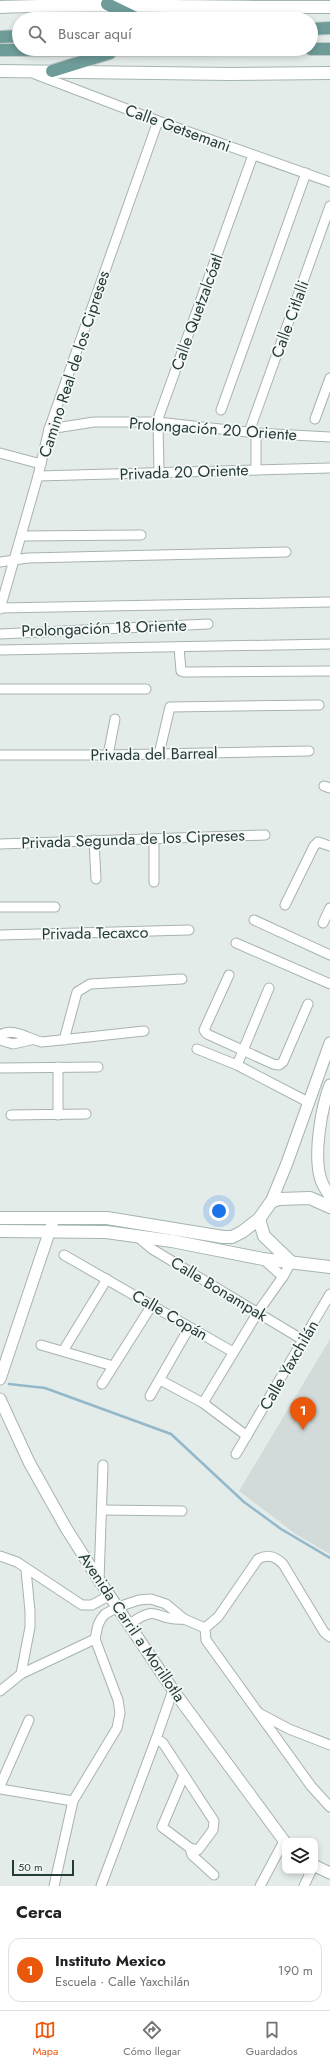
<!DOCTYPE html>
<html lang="es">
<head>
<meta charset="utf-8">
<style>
  :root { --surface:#fff; --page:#f2f2f2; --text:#202124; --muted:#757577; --line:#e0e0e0; --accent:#ea580c }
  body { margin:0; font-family:Jost,sans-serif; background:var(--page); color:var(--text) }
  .controls { position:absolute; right:12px; bottom:12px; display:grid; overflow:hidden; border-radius:8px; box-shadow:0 2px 6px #0003 }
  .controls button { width:36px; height:36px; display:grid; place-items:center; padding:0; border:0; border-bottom:1px solid var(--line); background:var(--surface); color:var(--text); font:20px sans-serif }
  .scale { position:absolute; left:12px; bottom:10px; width:62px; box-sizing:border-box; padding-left:4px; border:2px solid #253b39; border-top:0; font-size:11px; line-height:14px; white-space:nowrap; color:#253b39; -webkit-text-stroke:3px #f4f9f7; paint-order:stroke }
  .you { position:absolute; left:219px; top:1211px; width:14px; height:14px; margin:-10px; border:3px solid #fff; border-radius:50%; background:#1a73e8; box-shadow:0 0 0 6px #1a73e833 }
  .badge { display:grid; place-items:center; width:26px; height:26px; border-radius:50%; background:var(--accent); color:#fff; font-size:13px; font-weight:700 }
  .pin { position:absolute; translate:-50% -33px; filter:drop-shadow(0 1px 2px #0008) }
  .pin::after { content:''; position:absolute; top:21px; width:14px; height:12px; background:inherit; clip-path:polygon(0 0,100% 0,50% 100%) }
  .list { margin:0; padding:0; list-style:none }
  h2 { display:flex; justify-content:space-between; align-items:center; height:52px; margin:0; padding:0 16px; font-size:17px }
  h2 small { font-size:13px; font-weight:400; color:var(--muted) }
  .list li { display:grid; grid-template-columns:26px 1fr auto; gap:12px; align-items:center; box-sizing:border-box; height:64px; margin:0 8px 8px; padding:0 8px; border:1px solid var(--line); border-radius:12px }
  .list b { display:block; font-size:15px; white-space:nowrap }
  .list p { margin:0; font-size:13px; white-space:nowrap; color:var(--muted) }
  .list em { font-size:13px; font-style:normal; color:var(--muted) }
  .icon { flex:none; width:22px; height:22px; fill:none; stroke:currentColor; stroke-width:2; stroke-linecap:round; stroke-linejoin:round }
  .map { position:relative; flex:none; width:330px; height:1886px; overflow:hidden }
  .search { position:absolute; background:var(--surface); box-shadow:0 2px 6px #0003; left:12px; right:12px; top:12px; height:44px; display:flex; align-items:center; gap:10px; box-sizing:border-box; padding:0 14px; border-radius:22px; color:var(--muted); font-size:15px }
  .sheet { height:124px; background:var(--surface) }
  nav { display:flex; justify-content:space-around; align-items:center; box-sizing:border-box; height:56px; border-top:1px solid var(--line); background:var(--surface); font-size:11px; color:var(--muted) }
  nav a { display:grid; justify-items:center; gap:2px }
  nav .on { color:var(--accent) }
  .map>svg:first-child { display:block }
  .built { fill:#d2dbd9 }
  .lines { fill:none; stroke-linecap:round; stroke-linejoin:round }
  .stream { stroke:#92b8ca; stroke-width:2.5 }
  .minor-casing { stroke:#a7b3b1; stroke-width:11 }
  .tertiary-casing { stroke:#a7b3b1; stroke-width:13 }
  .secondary-casing { stroke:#a3b6b3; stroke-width:14 }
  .primary-casing { stroke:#c2c8c8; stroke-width:14 }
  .minor { stroke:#fff; stroke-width:9 }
  .tertiary { stroke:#fff; stroke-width:11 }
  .secondary { stroke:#fff; stroke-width:12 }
  .primary { stroke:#6e9c98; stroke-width:12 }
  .labels { text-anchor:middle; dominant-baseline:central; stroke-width:3.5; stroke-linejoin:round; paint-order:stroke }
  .street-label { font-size:16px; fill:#253b39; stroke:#f4f9f7 }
</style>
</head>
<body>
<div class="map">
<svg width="330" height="1886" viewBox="0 0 330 1886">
  <rect width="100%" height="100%" fill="#e4ecea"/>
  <!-- built -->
  <polygon class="built" points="330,1339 330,1554 297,1535 239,1491"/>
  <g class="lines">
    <!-- stream -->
    <polyline class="stream" points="9,1384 45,1388 171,1434 244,1502 281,1529 330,1558"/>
    <defs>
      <g id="minor">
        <polyline points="35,74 158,121 330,182"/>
        <polyline points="221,410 306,173"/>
        <polyline points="315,419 330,378"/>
        <polyline points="49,429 94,422 158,422 256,433 330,437"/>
        <polyline points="249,432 330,206"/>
        <polyline points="0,453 41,464"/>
        <polyline points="256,470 256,433"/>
        <polyline points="159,473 158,422 159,416 253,155"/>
        <polyline points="38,476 330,468"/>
        <polyline points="22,536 141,535"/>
        <polyline points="0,562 28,558 286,552"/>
        <polyline points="0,608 330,602"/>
        <polyline points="0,609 38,476 49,429 158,121"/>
        <polyline points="0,634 208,624"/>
        <polyline points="179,647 181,671 184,672 330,671"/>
        <polyline points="0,650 330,644"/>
        <polyline points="0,689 146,689"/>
        <polyline points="159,754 170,707 319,705"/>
        <polyline points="0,755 108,755 309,751"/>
        <polyline points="108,755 115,719"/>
        <polyline points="324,786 330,788"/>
        <polyline points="154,839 154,882"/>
        <polyline points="94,840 96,879"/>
        <polyline points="0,844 265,835"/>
        <polyline points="285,905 314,846 318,842 330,846"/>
        <polyline points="0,907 55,907"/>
        <polyline points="254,920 330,955"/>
        <polyline points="323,923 330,908"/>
        <polyline points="0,935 189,930"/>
        <polyline points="236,943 330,984"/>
        <polyline points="229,975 204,1030 207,1034 273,1064 279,1065 283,1062 308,1004"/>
        <path d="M0,1035C14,1027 28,1039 42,1042L144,1031"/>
        <polyline points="0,1040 13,1044 31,1040"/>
        <polyline points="64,1040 77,992 90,984 182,979"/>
        <polyline points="197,1049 237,1065 308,1102"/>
        <polyline points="237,1065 269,988"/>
        <polyline points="58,1067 58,1115"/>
        <polyline points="0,1068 98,1067"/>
        <polyline points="11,1115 86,1114"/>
        <polyline points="137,1236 152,1249 303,1340"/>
        <polyline points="64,1255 233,1352"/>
        <polyline points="263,1259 283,1277"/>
        <polyline points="41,1345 113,1366"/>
        <polyline points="63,1351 107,1279"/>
        <polyline points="160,1380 203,1403 247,1436"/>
        <polyline points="102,1384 152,1305"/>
        <polyline points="150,1396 189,1328"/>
        <polyline points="203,1403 258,1312 284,1275 291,1262"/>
        <polyline points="236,1454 330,1294"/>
        <polyline points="103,1510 182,1511"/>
        <polyline points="0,1556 17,1562 82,1605 92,1605 110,1595"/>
        <polyline points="99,1580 103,1465"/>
        <path d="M130,1624C160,1602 155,1622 184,1619"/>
        <path d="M330,1637L324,1632L283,1564C275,1556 268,1554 258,1559L218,1617L205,1628L206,1640L311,1786L330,1807"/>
        <polyline points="21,1674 30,1627 30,1611 26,1570"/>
        <polyline points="0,1691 21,1674 95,1639"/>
        <polyline points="259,1713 289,1729 330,1745"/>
        <polyline points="156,1739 163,1743 214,1821 213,1830 198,1850 190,1848"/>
        <polyline points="184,1775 162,1827 190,1848 192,1855 214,1875"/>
        <polyline points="0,1786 29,1720"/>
        <polyline points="0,1789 73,1801"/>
        <polyline points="54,1886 73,1801 117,1728 120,1713 118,1700 95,1639 98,1625 101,1619 105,1614 118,1607 139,1600 151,1599 166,1604 184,1619 205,1628"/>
        <polyline points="101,1886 156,1739 173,1690"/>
        <polyline points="260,1886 284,1841"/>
        <polyline points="304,1886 311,1871"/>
      </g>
      <g id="tertiary">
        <path d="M330,1085C321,1109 313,1156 321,1180C323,1186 327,1191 330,1197"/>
        <polyline points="271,1202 287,1163 330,1043"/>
        <polyline points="0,1379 54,1218"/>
        <polyline points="0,1399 29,1462 66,1528 99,1580 173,1690 285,1842"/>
        <polyline points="315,1866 330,1873"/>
      </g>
      <g id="secondary">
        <path d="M0,7C110,3 220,8 330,7"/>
        <polyline points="0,71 230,74 330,73"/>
        <polyline points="0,1218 107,1218 223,1237 232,1237 242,1232 259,1219 271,1202 279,1199 310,1198 330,1207"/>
        <polyline points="259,1219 264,1236 291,1262"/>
        <polyline points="0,1231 106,1232 172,1241 263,1259 330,1267"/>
      </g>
      <g id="primary">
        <polyline points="107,4 138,19"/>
        <polyline points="311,29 330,28"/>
        <polyline points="0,37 19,36"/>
        <polyline points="311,49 330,49"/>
        <polyline points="0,50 255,49"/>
        <polyline points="52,71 110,53"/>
      </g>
    </defs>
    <!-- minor casing -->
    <use href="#minor" class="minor-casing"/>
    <!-- tertiary casing -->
    <use href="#tertiary" class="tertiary-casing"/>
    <!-- secondary casing -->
    <use href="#secondary" class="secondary-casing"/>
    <!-- primary casing -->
    <use href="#primary" class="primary-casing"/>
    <!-- minor -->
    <use href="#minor" class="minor"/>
    <!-- tertiary -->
    <use href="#tertiary" class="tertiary"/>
    <!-- secondary -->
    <use href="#secondary" class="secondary"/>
    <!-- primary -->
    <use href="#primary" class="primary"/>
  </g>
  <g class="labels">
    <!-- street labels -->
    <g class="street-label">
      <text transform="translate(178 128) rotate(20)">Calle Getsemani</text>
      <text transform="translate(197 312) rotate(-70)">Calle Quetzalcóatl</text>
      <text transform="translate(290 319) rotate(-70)">Calle Citlalli</text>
      <text transform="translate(74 364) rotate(-72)">Camino Real de los Cipreses</text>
      <text transform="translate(213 429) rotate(4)">Prolongación 20 Oriente</text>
      <text transform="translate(184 472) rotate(-2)">Privada 20 Oriente</text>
      <text transform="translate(104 628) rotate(-2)">Prolongación 18 Oriente</text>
      <text transform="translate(154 754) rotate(-1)">Privada del Barreal</text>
      <text transform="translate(133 839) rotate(-2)">Privada Segunda de los Cipreses</text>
      <text transform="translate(95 933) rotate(-1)">Privada Tecaxco</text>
      <text transform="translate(219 1289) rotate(31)">Calle Bonampak</text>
      <text transform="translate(170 1315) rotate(30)">Calle Copán</text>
      <text transform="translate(289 1365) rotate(-60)">Calle Yaxchilán</text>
      <text transform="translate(132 1627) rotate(56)">Avenida Carril a Morillotla</text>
    </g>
  </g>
</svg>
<div class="controls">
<button><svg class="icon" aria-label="layers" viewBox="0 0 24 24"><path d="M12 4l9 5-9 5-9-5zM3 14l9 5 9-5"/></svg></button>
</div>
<div class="scale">50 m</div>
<div class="you"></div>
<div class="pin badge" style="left:303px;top:1430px">1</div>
<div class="search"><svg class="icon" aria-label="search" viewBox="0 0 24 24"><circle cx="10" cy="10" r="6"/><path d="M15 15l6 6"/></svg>Buscar aquí</div>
</div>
<section class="sheet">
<h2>Cerca<small></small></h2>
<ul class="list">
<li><span class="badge">1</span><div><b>Instituto Mexico</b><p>Escuela · Calle Yaxchilán</p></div><em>190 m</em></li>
</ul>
</section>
<nav>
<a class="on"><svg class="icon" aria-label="map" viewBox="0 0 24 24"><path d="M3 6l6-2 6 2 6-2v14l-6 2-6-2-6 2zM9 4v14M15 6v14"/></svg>Mapa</a>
<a><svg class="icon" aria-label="directions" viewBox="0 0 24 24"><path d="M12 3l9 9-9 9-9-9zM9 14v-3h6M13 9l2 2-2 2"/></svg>Cómo llegar</a>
<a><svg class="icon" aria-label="saved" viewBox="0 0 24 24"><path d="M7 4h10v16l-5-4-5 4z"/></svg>Guardados</a>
</nav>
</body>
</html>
